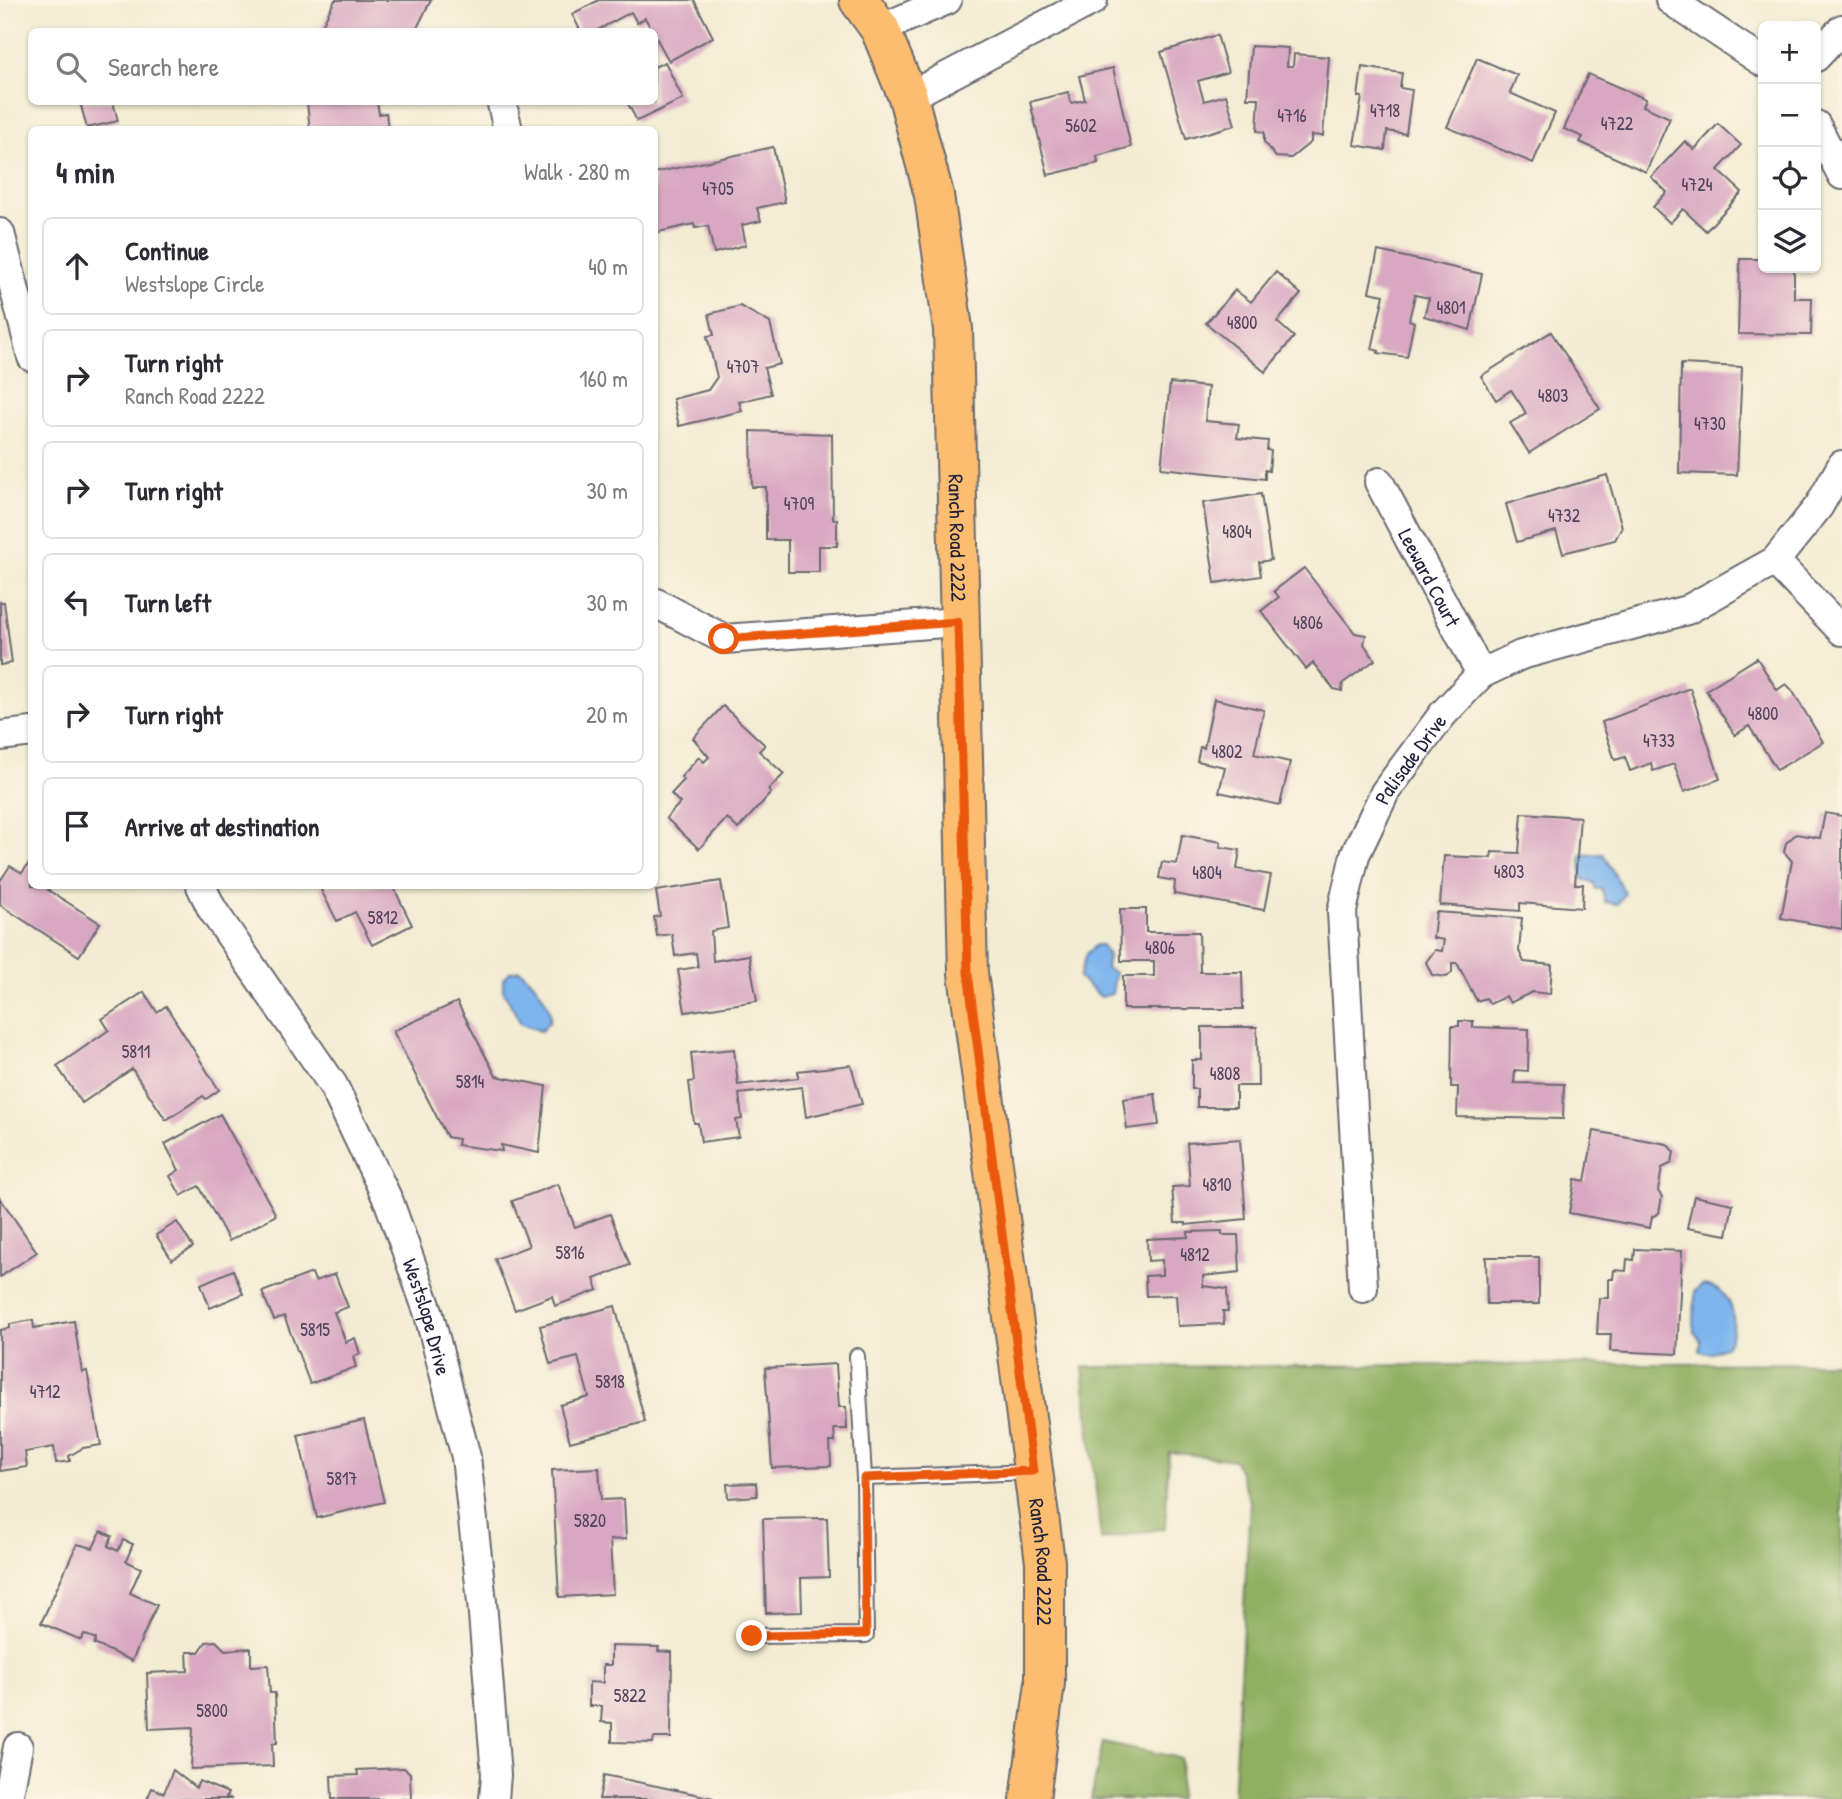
<!DOCTYPE html>
<html lang="en">
<head>
<meta charset="utf-8">
<style>
  :root { --surface:#fff; --page:#f7f7f7; --text:#2b2b33; --muted:#7c7c81; --line:#e1e1e2 }
  body { margin:0; font-family:"Patrick Hand",sans-serif; background:var(--page); color:var(--text) }
  .controls { position:absolute; right:21px; top:21px; display:grid; overflow:hidden; border-radius:10px; box-shadow:0 2px 5px #0004 }
  .controls button { width:63px; height:63px; display:grid; place-items:center; padding:0; border:0; border-bottom:2px solid var(--line); background:var(--surface); color:var(--text); font:35px sans-serif }
  .stop { position:absolute; width:21px; height:21px; margin:-16px; border:5px solid #ea580c; border-radius:50%; background:#fff }
  .stop.end { background:#ea580c; border-color:#fff; box-shadow:0 2px 7px #0008 }
  .list { margin:0; padding:0; list-style:none }
  h2 { display:flex; justify-content:space-between; align-items:center; height:91px; margin:0; padding:0 28px; font-size:30px }
  h2 small { font-size:23px; font-weight:400; color:var(--muted) }
  .list li { display:grid; grid-template-columns:46px 1fr auto; gap:21px; align-items:center; box-sizing:border-box; height:98px; margin:0 14px 14px; padding:0 14px; border:2px solid var(--line); border-radius:10px }
  .list b { display:block; font-size:26px; white-space:nowrap }
  .list p { margin:0; font-size:23px; white-space:nowrap; color:var(--muted) }
  .list em { font-size:23px; font-style:normal; color:var(--muted) }
  .icon { flex:none; width:38px; height:38px; fill:none; stroke:currentColor; stroke-width:2; stroke-linecap:round; stroke-linejoin:round }
  .map { position:relative; flex:none; width:1842px; height:1799px; overflow:hidden }
  .search { position:absolute; background:var(--surface); box-shadow:0 2px 5px #0004; left:28px; top:28px; width:630px; height:77px; display:flex; align-items:center; gap:18px; box-sizing:border-box; padding:0 24px; border-radius:10px; color:var(--muted); font-size:26px }
  .panel { position:absolute; background:var(--surface); box-shadow:0 2px 5px #0004; left:28px; top:126px; width:630px; height:763px; border-radius:10px }
  .map>svg:first-child { display:block }
  .forest { fill:#8faf62; stroke:#58684e; stroke-width:2 }
  .water { fill:#7eb5ed; stroke:#506c94; stroke-width:2 }
  .building { fill:#d8a7c1 }
  .lines { fill:none; stroke-linecap:round; stroke-linejoin:round }
  .service-casing { stroke:#6b6970; stroke-width:18 }
  .minor-casing { stroke:#6b6970; stroke-width:32 }
  .primary-casing { stroke:#6b6970; stroke-width:42 }
  .service { stroke:#fff; stroke-width:14 }
  .minor { stroke:#fff; stroke-width:28 }
  .primary { stroke:#fcbd6f; stroke-width:38 }
  .route { stroke:#ea580c; stroke-width:9 }
  .labels { text-anchor:middle; dominant-baseline:central; stroke-width:5; stroke-linejoin:round; paint-order:stroke }
  .number-label { font-size:18px; fill:#50435c }
  .street-label { font-size:21px; fill:#22223b; stroke:#fcf5e5 }
</style>
</head>
<body>
<div class="map">
<svg width="1842" height="1799" viewBox="0 0 1842 1799">
  <rect width="100%" height="100%" fill="#fcf5e5"/>
  <filter id="ink" filterUnits="userSpaceOnUse"><feTurbulence type="fractalNoise" baseFrequency=".0143" numOctaves="2"/><feDisplacementMap in="SourceGraphic" scale="14" xChannelSelector="R" yChannelSelector="G"/><feConvolveMatrix kernelMatrix="1 2 1 2 8 2 1 2 1" color-interpolation-filters="sRGB"/></filter>
  <filter id="wash" filterUnits="userSpaceOnUse"><feTurbulence type="fractalNoise" baseFrequency=".00686" numOctaves="4" result="noise"/><feDisplacementMap in="SourceGraphic" scale="28" xChannelSelector="R" yChannelSelector="G"/><feGaussianBlur stdDeviation="1.57" result="paint"/><feColorMatrix in="noise" values="0 0 0 0 0 0 0 0 0 0 0 0 0 0 0 0 0 1.4 0 .05"/><feComposite in="paint" operator="in"/></filter>
  <g filter="url(#wash)">
    <rect width="100%" height="100%" fill="#f3ecd3"/>
    <!-- forest -->
    <g class="forest">
      <polygon points="1842,1363 1842,1799 1233,1799 1250,1501 1235,1460 1169,1452 1165,1528 1101,1540 1083,1367"/>
      <polygon points="1103,1742 1181,1758 1179,1799 1091,1799"/>
    </g>
    <!-- water -->
    <g class="water">
      <polygon points="1603,854 1625,893 1618,904 1605,902 1602,889 1595,889 1595,884 1581,878 1581,855"/>
      <polygon points="1096,945 1102,945 1108,956 1106,968 1115,973 1112,994 1101,997 1079,978 1086,954"/>
      <path d="M519,970C531,976 555,1008 549,1022C548,1023 542,1030 541,1031L521,1024L503,990V979L510,972Z"/>
      <path d="M1702,1285C1733,1288 1740,1320 1727,1345L1710,1354L1700,1351L1701,1341L1694,1332L1695,1291Z"/>
    </g>
    <g id="blocks">
      <!-- building -->
      <g class="building">
        <polygon points="335,0 431,0 415,32 324,32 320,29"/>
        <polygon points="599,0 694,0 713,37 669,61 645,18 637,23 631,12 594,32 581,32 572,14"/>
        <polygon points="1217,35 1228,72 1198,81 1204,101 1226,95 1235,125 1186,139 1161,52"/>
        <polygon points="1251,46 1288,48 1287,66 1293,66 1294,54 1329,57 1323,136 1311,135 1311,142 1291,158 1276,157 1264,142 1264,132 1257,131 1259,98 1247,98"/>
        <polygon points="1477,58 1517,75 1510,93 1555,113 1533,163 1447,127"/>
        <polygon points="665,62 683,99 637,121 627,102 654,102 654,67"/>
        <polygon points="1362,67 1402,73 1400,88 1412,90 1406,134 1387,131 1385,150 1354,145 1362,97 1358,97"/>
        <polygon points="1113,68 1131,147 1097,156 1098,163 1048,175 1030,102 1068,92 1071,103 1085,100 1079,76"/>
        <polygon points="1588,74 1646,99 1643,106 1670,118 1646,172 1580,142 1583,137 1564,129"/>
        <polygon points="80,102 113,102 118,121 87,128"/>
        <polygon points="307,102 377,102 379,114 386,113 388,129 310,130"/>
        <polygon points="1718,124 1741,145 1718,170 1742,192 1706,231 1683,209 1670,223 1653,207 1667,192 1651,177 1685,141 1694,150"/>
        <polygon points="773,147 785,202 757,208 761,221 742,225 746,245 714,253 708,226 695,228 694,224 654,233 654,173"/>
        <polygon points="1378,251 1482,274 1470,330 1424,316 1429,298 1415,295 1409,320 1414,322 1407,357 1378,353 1379,351 1372,349 1384,295 1369,292"/>
        <polygon points="1740,259 1763,259 1763,268 1794,268 1794,298 1812,298 1811,335 1738,334"/>
        <polygon points="1276,272 1301,294 1277,322 1294,337 1265,372 1206,323 1235,290 1251,302"/>
        <polygon points="740,306 770,323 780,364 764,368 771,394 739,402 742,411 679,426 673,399 708,390 717,377 707,336 714,335 709,314"/>
        <polygon points="1551,332 1600,409 1529,453 1510,423 1526,414 1523,408 1511,390 1496,400 1481,376"/>
        <polygon points="1681,364 1742,367 1737,475 1679,473"/>
        <polygon points="1170,383 1208,387 1205,421 1239,424 1237,438 1268,441 1267,450 1271,451 1269,471 1265,470 1265,479 1161,468"/>
        <polygon points="751,431 832,434 833,519 837,519 837,546 819,546 819,572 788,572 788,540 766,540 766,487 752,487"/>
        <polygon points="1607,475 1622,527 1615,540 1563,553 1556,531 1517,542 1506,504"/>
        <polygon points="1261,494 1271,560 1259,562 1261,576 1215,583 1203,503"/>
        <polygon points="1304,568 1355,633 1366,635 1364,644 1375,660 1343,683 1342,691 1334,689 1313,663 1306,669 1261,611 1279,597 1274,591"/>
        <polygon points="0,602 4,602 12,663 0,665"/>
        <polygon points="1757,658 1777,690 1786,684 1792,690 1823,742 1777,770 1749,726 1735,735 1706,690"/>
        <polygon points="1690,688 1720,779 1684,792 1674,764 1653,771 1651,763 1630,771 1625,757 1615,760 1602,722"/>
        <polygon points="1214,699 1264,710 1254,754 1290,762 1280,805 1219,792 1225,767 1197,761 1200,747 1204,748"/>
        <polygon points="723,706 765,745 759,751 784,774 768,790 771,793 738,829 727,818 699,849 666,818 680,803 671,794 684,780 681,777 699,757 704,762 709,757 693,738"/>
        <polygon points="1522,813 1580,817 1575,884 1583,884 1582,908 1520,903 1520,911 1440,905 1444,856 1491,858 1492,852 1519,853"/>
        <polygon points="1825,813 1842,816 1842,929 1781,918 1792,861 1784,852 1786,843 1796,834 1820,838"/>
        <polygon points="1182,835 1221,842 1220,847 1240,850 1237,869 1271,875 1264,910 1174,894 1175,881 1159,878 1162,862 1177,864"/>
        <polygon points="32,859 32,886 51,886 48,890 100,923 79,956 0,905 0,881 10,866 22,873"/>
        <polygon points="721,881 728,928 711,931 713,961 749,955 757,1001 685,1012 678,970 698,967 696,953 675,956 672,934 657,936 654,917 660,916 656,891"/>
        <polygon points="319,886 393,886 412,925 372,945 355,912 337,921"/>
        <polygon points="1120,909 1146,909 1146,932 1199,932 1200,972 1242,972 1243,1009 1123,1009 1123,976 1154,976 1154,961 1121,961"/>
        <polygon points="1436,912 1522,918 1519,951 1524,962 1552,965 1550,994 1532,992 1510,1003 1506,996 1490,1004 1486,998 1477,1001 1457,963 1452,963 1452,972 1447,977 1432,975 1426,962 1435,950 1442,951 1444,940 1433,938"/>
        <polygon points="144,992 157,1012 166,1006 219,1090 206,1099 203,1096 166,1120 132,1069 82,1103 57,1066 109,1030 102,1019"/>
        <polygon points="457,1002 496,1076 546,1086 539,1153 501,1145 502,1151 457,1145 458,1139 447,1137 393,1031"/>
        <polygon points="1459,1021 1473,1021 1473,1027 1529,1029 1528,1071 1515,1070 1514,1083 1564,1084 1563,1119 1457,1117 1458,1087 1451,1087 1452,1026 1459,1026"/>
        <polygon points="1202,1027 1257,1027 1258,1086 1236,1086 1236,1107 1197,1107 1197,1089 1192,1089 1192,1060 1202,1060"/>
        <polygon points="734,1049 738,1085 798,1078 798,1071 851,1065 862,1104 806,1117 802,1087 739,1094 742,1119 736,1120 739,1137 701,1142 698,1123 694,1123 689,1082 694,1081 691,1053"/>
        <polygon points="1155,1094 1159,1125 1127,1129 1123,1099"/>
        <polygon points="220,1114 276,1215 229,1241 199,1186 181,1196 170,1176 179,1170 165,1144"/>
        <polygon points="1594,1131 1667,1144 1674,1152 1672,1163 1662,1168 1658,1191 1662,1197 1659,1213 1652,1217 1650,1228 1569,1213 1575,1179 1585,1181"/>
        <polygon points="1240,1139 1246,1219 1186,1225 1186,1223 1175,1223 1172,1187 1190,1186 1187,1143"/>
        <polygon points="558,1184 575,1227 610,1214 630,1265 594,1279 598,1290 555,1306 552,1296 515,1310 495,1259 529,1246 512,1201"/>
        <polygon points="1694,1196 1733,1204 1727,1235 1687,1228"/>
        <polygon points="0,1198 37,1252 0,1277"/>
        <polygon points="177,1222 193,1247 172,1260 156,1235"/>
        <polygon points="1222,1231 1222,1235 1238,1235 1240,1272 1203,1276 1203,1286 1227,1289 1228,1311 1223,1311 1224,1324 1178,1326 1176,1295 1146,1296 1145,1276 1162,1275 1162,1260 1148,1261 1147,1239 1188,1237 1188,1232"/>
        <polygon points="1635,1249 1682,1251 1677,1354 1610,1351 1611,1334 1597,1334 1599,1298 1609,1298 1609,1279 1613,1279 1614,1270 1626,1271 1627,1259 1634,1260"/>
        <polygon points="1486,1257 1539,1257 1539,1304 1487,1304"/>
        <polygon points="233,1270 243,1294 210,1308 201,1284"/>
        <polygon points="312,1273 315,1281 335,1274 348,1307 334,1312 346,1342 355,1338 360,1354 353,1357 356,1367 310,1384 284,1316 274,1320 262,1292"/>
        <polygon points="615,1306 645,1422 570,1442 560,1405 589,1397 578,1357 550,1364 540,1326"/>
        <polygon points="33,1320 34,1328 74,1321 82,1372 87,1371 101,1445 83,1448 69,1456 70,1461 56,1463 54,1447 25,1452 27,1467 0,1471 0,1330 10,1328 10,1324"/>
        <polygon points="836,1364 839,1407 846,1407 847,1429 834,1429 835,1442 830,1442 831,1466 772,1468 765,1368"/>
        <polygon points="364,1420 384,1502 317,1518 298,1435"/>
        <polygon points="599,1468 601,1500 624,1499 626,1539 610,1540 613,1594 559,1597 552,1470"/>
        <polygon points="756,1483 757,1496 728,1498 727,1484"/>
        <polygon points="827,1518 829,1577 801,1578 802,1612 766,1613 763,1519"/>
        <polygon points="101,1531 112,1536 108,1546 118,1551 123,1540 133,1544 126,1561 141,1568 130,1593 157,1605 132,1661 94,1644 96,1639 84,1634 81,1640 41,1623 77,1544 93,1548"/>
        <polygon points="216,1641 225,1650 251,1648 251,1666 268,1665 270,1693 275,1693 277,1743 272,1744 273,1766 191,1769 193,1727 149,1729 147,1673 188,1671 187,1652 199,1652 206,1642"/>
        <polygon points="611,1646 659,1647 658,1651 672,1652 671,1738 654,1738 653,1743 612,1742 612,1723 601,1722 602,1706 589,1706 589,1682 603,1683 603,1665 611,1665"/>
        <polygon points="404,1768 410,1773 411,1799 332,1799 331,1776 358,1775 357,1770"/>
        <polygon points="173,1770 196,1788 199,1781 228,1793 226,1797 232,1799 147,1799 152,1788 164,1793"/>
        <polygon points="604,1775 714,1798 714,1799 599,1799"/>
      </g>
    </g>
  </g>
  <g filter="url(#ink)">
    <use href="#blocks" fill-opacity="0" stroke="#6b6970" stroke-width="2"/>
    <g class="lines">
      <defs>
        <g id="service">
          <polyline points="864,1478 1032,1472"/>
          <polyline points="752,1636 866,1635 864,1478 857,1356"/>
        </g>
        <g id="minor">
          <polyline points="1670,0 1763,62"/>
          <polyline points="880,29 947,0"/>
          <polyline points="1816,57 1842,29"/>
          <polyline points="908,97 1093,0"/>
          <polyline points="502,104 508,130"/>
          <polyline points="1816,125 1842,175"/>
          <polyline points="0,233 32,357"/>
          <path id="s1" d="M1379,482L1481,674"/>
          <polyline points="1775,561 1842,631"/>
          <polyline points="654,602 724,639 958,622"/>
          <polyline points="0,736 32,732"/>
          <path id="s2" d="M201,886L212,909L333,1085L389,1202L428,1311L466,1457L482,1602L496,1775L494,1799"/>
          <path id="s3" d="M1363,1288L1342,911L1355,855L1385,792L1443,714L1481,674L1521,655L1687,610L1775,561L1819,506L1842,465"/>
          <polyline points="8,1799 18,1747"/>
        </g>
        <g id="primary">
          <path id="s4" d="M859,0L880,29L908,97L934,195L953,329L968,973L1045,1562V1683L1030,1799"/>
        </g>
      </defs>
      <!-- service casing -->
      <use href="#service" class="service-casing"/>
      <!-- minor casing -->
      <use href="#minor" class="minor-casing"/>
      <!-- primary casing -->
      <use href="#primary" class="primary-casing"/>
      <!-- service -->
      <use href="#service" class="service"/>
      <!-- minor -->
      <use href="#minor" class="minor"/>
      <!-- primary -->
      <use href="#primary" class="primary"/>
    </g>
  </g>
  <g class="lines" filter="url(#ink)">
    <!-- route -->
    <polyline class="route" points="724,639 958,622 968,973 1033,1471 864,1478 866,1634 752,1636"/>
  </g>
  <g class="labels">
    <!-- number labels -->
    <g class="number-label">
      <text x="1385" y="110">4718</text>
      <text x="1292" y="115">4716</text>
      <text x="1617" y="123">4722</text>
      <text x="1081" y="125">5602</text>
      <text x="1697" y="184">4724</text>
      <text x="718" y="188">4705</text>
      <text x="1451" y="307">4801</text>
      <text x="1242" y="322">4800</text>
      <text x="743" y="366">4707</text>
      <text x="1553" y="395">4803</text>
      <text x="1710" y="423">4730</text>
      <text x="799" y="503">4709</text>
      <text x="1564" y="515">4732</text>
      <text x="1237" y="531">4804</text>
      <text x="1308" y="622">4806</text>
      <text x="1763" y="713">4800</text>
      <text x="1659" y="740">4733</text>
      <text x="1227" y="751">4802</text>
      <text x="1509" y="871">4803</text>
      <text x="1207" y="872">4804</text>
      <text x="383" y="917">5812</text>
      <text x="1160" y="947">4806</text>
      <text x="136" y="1051">5811</text>
      <text x="1225" y="1073">4808</text>
      <text x="470" y="1081">5814</text>
      <text x="1217" y="1184">4810</text>
      <text x="570" y="1252">5816</text>
      <text x="1195" y="1254">4812</text>
      <text x="315" y="1329">5815</text>
      <text x="610" y="1381">5818</text>
      <text x="45" y="1391">4712</text>
      <text x="342" y="1478">5817</text>
      <text x="590" y="1520">5820</text>
      <text x="630" y="1695">5822</text>
      <text x="212" y="1710">5800</text>
    </g>
    <!-- street labels -->
    <g class="street-label">
      <text stroke="none"><textPath href="#s4" startOffset="555">Ranch Road 2222</textPath></text>
      <text stroke="none"><textPath href="#s1" startOffset="108">Leeward Court</textPath></text>
      <text stroke="none"><textPath href="#s3" startOffset="546">Palisade Drive</textPath></text>
      <text stroke="none"><textPath href="#s2" startOffset="490">Westslope Drive</textPath></text>
      <text stroke="none"><textPath href="#s4" startOffset="1584">Ranch Road 2222</textPath></text>
    </g>
  </g>
</svg>
<div class="controls">
<button>+</button>
<button>−</button>
<button><svg class="icon" aria-label="locate" viewBox="0 0 24 24"><circle cx="12" cy="12" r="6"/><path d="M12 2v4M12 18v4M2 12h4M18 12h4"/></svg></button>
<button><svg class="icon" aria-label="layers" viewBox="0 0 24 24"><path d="M12 4l9 5-9 5-9-5zM3 14l9 5 9-5"/></svg></button>
</div>
<div class="stop" style="left:724px;top:639px"></div>
<div class="stop end" style="left:752px;top:1636px"></div>
<div class="search"><svg class="icon" aria-label="search" viewBox="0 0 24 24"><circle cx="10" cy="10" r="6"/><path d="M15 15l6 6"/></svg>Search here</div>
<section class="panel">
<h2>4 min<small>Walk · 280 m</small></h2>
<ul class="list">
<li><svg class="icon" aria-label="ahead" viewBox="0 0 24 24"><path d="M12 20V5M6 11l6-6 6 6"/></svg><div><b>Continue</b><p>Westslope Circle</p></div><em>40 m</em></li>
<li><svg class="icon" aria-label="right" viewBox="0 0 24 24"><path d="M7 20v-9h11M14 6l5 5-5 5"/></svg><div><b>Turn right</b><p>Ranch Road 2222</p></div><em>160 m</em></li>
<li><svg class="icon" aria-label="right" viewBox="0 0 24 24"><path d="M7 20v-9h11M14 6l5 5-5 5"/></svg><div><b>Turn right</b></div><em>30 m</em></li>
<li><svg class="icon" aria-label="left" viewBox="0 0 24 24"><path d="M17 20v-9H6M10 6l-5 5 5 5"/></svg><div><b>Turn left</b></div><em>30 m</em></li>
<li><svg class="icon" aria-label="right" viewBox="0 0 24 24"><path d="M7 20v-9h11M14 6l5 5-5 5"/></svg><div><b>Turn right</b></div><em>20 m</em></li>
<li><svg class="icon" aria-label="arrive" viewBox="0 0 24 24"><path d="M6 21V4h12l-3 4 3 4H6"/></svg><div><b>Arrive at destination</b></div></li>
</ul>
</section>
</div>
</body>
</html>
